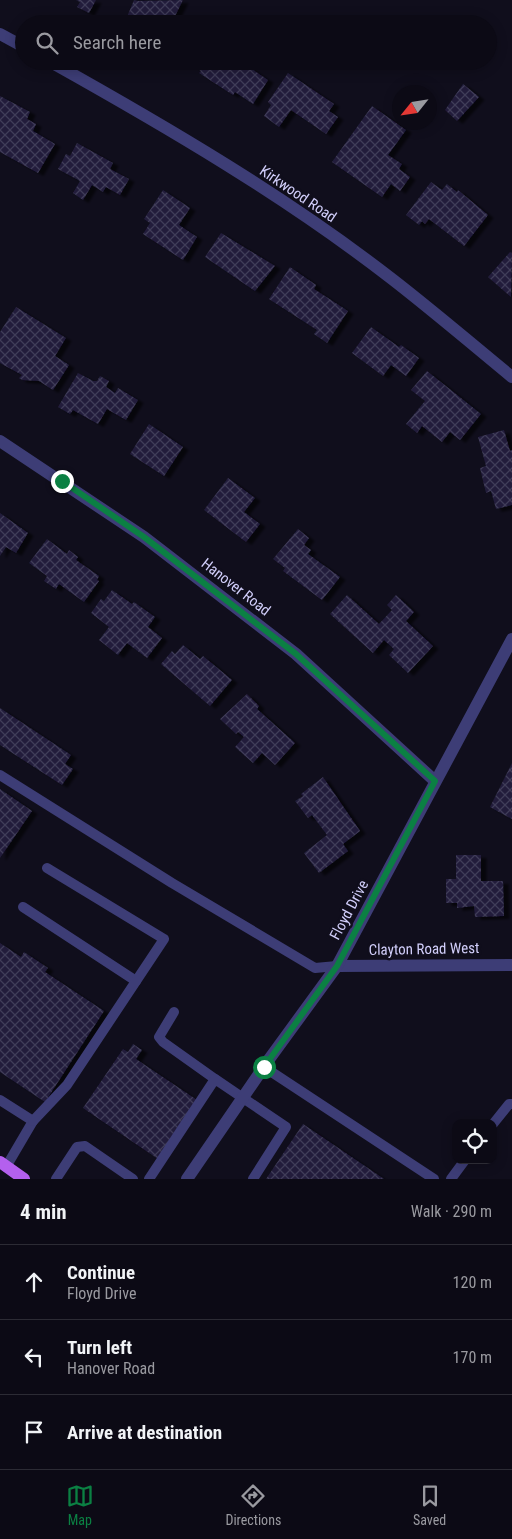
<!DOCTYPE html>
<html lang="en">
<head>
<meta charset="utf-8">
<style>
  :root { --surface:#0c0a15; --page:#15131e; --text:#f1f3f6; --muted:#9a9aa0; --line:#2c2b34; --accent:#0b8043 }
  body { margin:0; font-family:"Roboto Condensed",sans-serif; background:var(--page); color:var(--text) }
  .controls { position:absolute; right:15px; bottom:15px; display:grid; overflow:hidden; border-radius:10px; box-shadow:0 2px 12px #0003 }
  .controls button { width:45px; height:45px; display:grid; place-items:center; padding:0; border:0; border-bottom:1px solid var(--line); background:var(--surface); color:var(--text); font:25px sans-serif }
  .compass { position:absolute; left:392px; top:85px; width:45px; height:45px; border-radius:50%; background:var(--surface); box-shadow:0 2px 12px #0003; rotate:240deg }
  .stop { position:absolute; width:15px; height:15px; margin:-11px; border:4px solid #0b8043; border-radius:50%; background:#fff }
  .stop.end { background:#0b8043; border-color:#fff; box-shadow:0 1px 5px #0008 }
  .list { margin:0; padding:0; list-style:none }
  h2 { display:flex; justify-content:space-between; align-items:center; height:65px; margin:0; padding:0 20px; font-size:21px }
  h2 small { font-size:16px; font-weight:400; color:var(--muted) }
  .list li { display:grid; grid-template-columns:32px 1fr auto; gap:15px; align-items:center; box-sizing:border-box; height:75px; padding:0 20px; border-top:1px solid var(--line) }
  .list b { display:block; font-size:19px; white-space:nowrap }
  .list p { margin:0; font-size:16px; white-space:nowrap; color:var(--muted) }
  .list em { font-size:16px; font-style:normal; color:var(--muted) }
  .icon { flex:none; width:28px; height:28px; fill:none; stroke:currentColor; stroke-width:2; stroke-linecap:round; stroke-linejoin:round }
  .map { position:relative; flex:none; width:512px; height:1179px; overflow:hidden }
  .search { position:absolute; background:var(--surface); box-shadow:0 2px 12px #0003; left:15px; right:15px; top:15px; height:55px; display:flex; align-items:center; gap:12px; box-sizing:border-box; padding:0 18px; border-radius:28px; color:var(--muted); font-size:19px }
  .sheet { height:290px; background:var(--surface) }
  nav { display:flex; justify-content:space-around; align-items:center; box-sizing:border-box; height:70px; border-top:1px solid var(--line); background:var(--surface); font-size:14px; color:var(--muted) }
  nav a { display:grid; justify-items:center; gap:2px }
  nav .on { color:var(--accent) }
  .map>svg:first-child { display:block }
  .building { fill:url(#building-cross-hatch); filter:url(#shadow) }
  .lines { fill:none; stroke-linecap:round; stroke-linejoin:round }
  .service { stroke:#3d3d76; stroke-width:10 }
  .minor { stroke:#3d3d76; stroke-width:12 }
  .primary { stroke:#b460ee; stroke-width:12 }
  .route { stroke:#0b8043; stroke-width:6 }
  .labels { text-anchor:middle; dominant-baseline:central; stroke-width:5; stroke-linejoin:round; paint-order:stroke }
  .street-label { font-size:15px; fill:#d1cefa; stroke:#100e1c }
</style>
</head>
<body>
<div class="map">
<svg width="512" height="1179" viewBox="0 0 512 1179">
  <defs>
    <pattern id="building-cross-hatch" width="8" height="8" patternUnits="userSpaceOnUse" patternTransform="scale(1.25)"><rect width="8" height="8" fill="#211c3b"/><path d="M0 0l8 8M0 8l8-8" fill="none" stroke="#403c58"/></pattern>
    <filter id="shadow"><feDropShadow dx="5.5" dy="3" stdDeviation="1" flood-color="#0009"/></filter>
  </defs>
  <rect width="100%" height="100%" fill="#100e1c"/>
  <!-- building -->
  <g class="building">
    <polygon points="76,0 96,0 89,13 77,7 80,2"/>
    <polygon points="134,0 138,1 183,0 171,24 124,24"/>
    <polygon points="190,61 240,61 268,80 253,104 235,92 233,95 199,73 201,71 189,63"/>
    <polygon points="288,73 334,104 329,111 338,117 326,134 291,110 279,127 264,116 271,105 268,102"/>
    <polygon points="463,84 479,97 457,121 445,110"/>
    <polygon points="0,96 30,112 27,119 36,124 33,131 55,144 38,173 0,152"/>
    <polygon points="372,106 406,130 388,155 402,164 399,169 410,177 400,191 391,184 382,197 332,162"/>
    <polygon points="77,143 113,163 110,169 129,179 120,195 106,187 103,192 92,185 83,200 73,193 80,181 58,169 66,154 70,156"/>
    <polygon points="431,182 442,190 447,184 457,192 458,190 488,215 464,246 429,219 425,224 422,221 419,225 406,215"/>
    <polygon points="163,190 190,208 179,225 197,237 183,260 143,234 150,223 144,219"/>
    <polygon points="221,233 275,266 255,291 205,257"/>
    <polygon points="510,252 512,253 511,297 488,277"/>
    <polygon points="290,267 316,285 314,289 348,311 327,343 314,334 317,330 269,299"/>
    <polygon points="16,307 66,338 55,356 69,365 53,390 39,381 22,380 19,378 22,375 0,363 0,332"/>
    <polygon points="371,327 399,347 401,345 419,358 406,376 391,365 383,376 352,353"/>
    <polygon points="427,371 481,414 460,440 450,432 442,442 422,426 417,433 406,424 425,401 411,390"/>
    <polygon points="78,373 93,381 97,381 100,376 109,381 106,387 115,393 118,388 138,400 126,420 107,409 98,424 73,410 70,414 58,407"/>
    <polygon points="149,424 183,447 164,476 130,454"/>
    <polygon points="504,430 510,451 512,450 512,505 496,509 491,491 486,493 480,468 486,466 478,437"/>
    <polygon points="228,478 255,498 244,512 260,524 246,542 204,510"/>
    <polygon points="0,513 28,533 16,553 6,547 0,556"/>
    <polygon points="298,529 309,538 304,545 311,550 308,554 340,577 322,600 283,571 285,568 273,559"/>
    <polygon points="47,539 67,554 69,550 78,557 76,560 99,576 97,580 99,581 84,602 59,584 56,589 44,581 47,576 29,563"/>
    <polygon points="112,590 132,604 134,602 155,617 148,627 162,638 147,658 127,643 118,655 99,640 109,627 91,613 101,599 104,601"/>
    <polygon points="347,595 379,624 392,610 387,605 396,595 414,612 406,621 433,646 408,673 389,655 394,649 384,640 373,653 330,614"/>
    <polygon points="183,645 200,659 203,656 232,680 210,706 161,664 172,651 175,654"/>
    <polygon points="247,694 259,706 257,709 295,743 275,765 262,753 253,763 235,747 244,737 238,732 236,734 220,719"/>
    <polygon points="0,708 71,755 65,764 73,769 62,785 0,745"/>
    <polygon points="512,763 512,819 490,807"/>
    <polygon points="323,777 360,831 343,844 348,851 319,873 304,853 327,835 312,815 308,818 295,801 303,796 301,794"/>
    <polygon points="0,789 32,811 0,858"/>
    <polygon points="456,855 481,855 481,881 503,881 504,916 475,917 474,906 457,908 457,903 446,903 446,879 456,879"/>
    <polygon points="0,943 21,957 24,952 48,968 45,972 104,1011 45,1102 0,1072"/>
    <polygon points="133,1044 142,1050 136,1059 197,1100 158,1159 83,1108 123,1049 128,1052"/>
    <polygon points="303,1124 384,1179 266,1179"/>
  </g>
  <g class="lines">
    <!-- service -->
    <g class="service">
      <polyline points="0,775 172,883 315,968 337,966"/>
      <polyline points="23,907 136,981"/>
      <polyline points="174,1012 159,1037 163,1042 215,1079"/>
      <polyline points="264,1067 434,1179"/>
      <polyline points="0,1100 33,1121 6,1167"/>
      <polyline points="33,1121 67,1085 164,939 47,868"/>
      <polyline points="493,1124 509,1104 512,1104"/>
      <polyline points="56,1179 77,1147 85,1146 133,1179"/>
      <polyline points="149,1179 215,1079 286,1127 253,1179"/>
      <polyline points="451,1179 465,1160"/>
    </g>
    <!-- minor -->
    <g class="minor">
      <polyline points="0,34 24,47"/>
      <path d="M49,61C167,127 285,196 392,279C432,310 472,344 512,377"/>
      <polyline points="0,441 144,537 296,654 435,781"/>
      <polyline points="337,966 512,965"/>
      <polyline points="187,1179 270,1058 337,966 512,639"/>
    </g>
    <!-- primary -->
    <polyline class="primary" points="0,1162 24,1179"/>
  </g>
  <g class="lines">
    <!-- route -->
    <polyline class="route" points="62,481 144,537 296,654 435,781 337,966 264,1067"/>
  </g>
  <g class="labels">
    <!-- street labels -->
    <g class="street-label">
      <text transform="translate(298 194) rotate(34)">Kirkwood Road</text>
      <text transform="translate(236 587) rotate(38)">Hanover Road</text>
      <text transform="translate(349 910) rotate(-62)">Floyd Drive</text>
      <text transform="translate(424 949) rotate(-1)">Clayton Road West</text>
    </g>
  </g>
</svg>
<div class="controls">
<button><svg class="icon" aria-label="locate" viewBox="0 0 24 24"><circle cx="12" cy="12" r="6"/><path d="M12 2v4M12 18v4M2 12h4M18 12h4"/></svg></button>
</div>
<svg class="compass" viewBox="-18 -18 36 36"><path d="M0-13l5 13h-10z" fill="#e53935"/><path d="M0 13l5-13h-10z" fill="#9a9aa0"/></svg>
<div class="stop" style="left:264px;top:1067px"></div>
<div class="stop end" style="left:62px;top:481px"></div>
<div class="search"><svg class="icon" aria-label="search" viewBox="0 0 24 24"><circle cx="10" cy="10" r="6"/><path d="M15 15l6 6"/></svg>Search here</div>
</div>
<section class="sheet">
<h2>4 min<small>Walk · 290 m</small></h2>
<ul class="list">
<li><svg class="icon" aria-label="ahead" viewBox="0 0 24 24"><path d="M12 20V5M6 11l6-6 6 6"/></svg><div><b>Continue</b><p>Floyd Drive</p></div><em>120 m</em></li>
<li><svg class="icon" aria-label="left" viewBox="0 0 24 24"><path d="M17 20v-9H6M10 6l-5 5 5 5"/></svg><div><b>Turn left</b><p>Hanover Road</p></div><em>170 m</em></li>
<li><svg class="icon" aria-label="arrive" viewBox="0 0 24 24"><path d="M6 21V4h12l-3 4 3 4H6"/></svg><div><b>Arrive at destination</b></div></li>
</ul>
</section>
<nav>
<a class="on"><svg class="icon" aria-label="map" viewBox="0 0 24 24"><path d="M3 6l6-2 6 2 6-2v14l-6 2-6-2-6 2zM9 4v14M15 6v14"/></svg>Map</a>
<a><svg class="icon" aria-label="directions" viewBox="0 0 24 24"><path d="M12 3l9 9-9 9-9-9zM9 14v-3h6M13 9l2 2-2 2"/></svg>Directions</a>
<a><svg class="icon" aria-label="saved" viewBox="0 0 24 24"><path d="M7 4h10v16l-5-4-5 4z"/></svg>Saved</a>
</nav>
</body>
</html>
